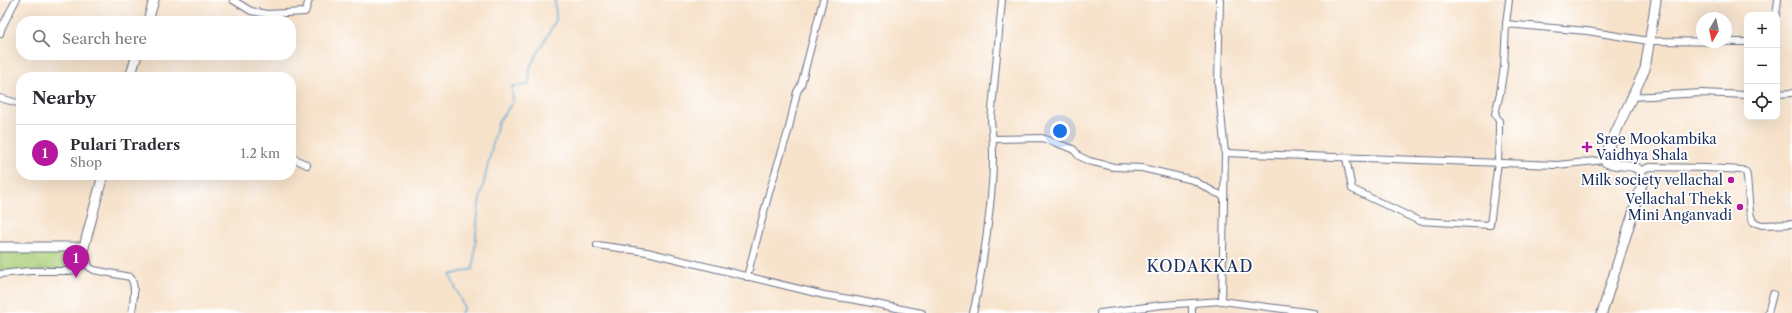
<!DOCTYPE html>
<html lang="en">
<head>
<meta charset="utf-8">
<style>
  :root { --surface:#fff; --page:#f7f7f7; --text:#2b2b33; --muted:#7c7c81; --line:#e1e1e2; --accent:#b5179e }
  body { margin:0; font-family:"Libre Caslon Text",serif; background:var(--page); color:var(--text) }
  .controls { position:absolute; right:12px; top:12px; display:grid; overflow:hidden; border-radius:8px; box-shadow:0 4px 16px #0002 }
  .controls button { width:36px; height:36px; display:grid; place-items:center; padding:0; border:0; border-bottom:1px solid var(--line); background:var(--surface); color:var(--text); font:20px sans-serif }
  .compass { position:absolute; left:1696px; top:12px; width:36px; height:36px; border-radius:50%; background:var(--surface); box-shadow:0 4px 16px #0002; rotate:189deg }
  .you { position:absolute; left:1060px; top:131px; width:14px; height:14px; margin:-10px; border:3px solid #fff; border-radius:50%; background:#1a73e8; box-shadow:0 0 0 6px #1a73e833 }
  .badge { display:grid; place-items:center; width:26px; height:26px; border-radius:50%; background:var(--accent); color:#fff; font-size:13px; font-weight:700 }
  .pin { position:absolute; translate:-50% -33px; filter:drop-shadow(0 1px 2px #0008) }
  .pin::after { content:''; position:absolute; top:21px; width:14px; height:12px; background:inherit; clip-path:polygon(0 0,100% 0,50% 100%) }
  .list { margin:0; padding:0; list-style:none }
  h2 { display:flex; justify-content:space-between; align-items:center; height:52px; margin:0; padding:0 16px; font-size:17px }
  h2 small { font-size:13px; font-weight:400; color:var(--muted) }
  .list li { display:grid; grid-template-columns:26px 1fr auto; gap:12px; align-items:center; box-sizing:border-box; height:56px; padding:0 16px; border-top:1px solid var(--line) }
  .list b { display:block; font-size:15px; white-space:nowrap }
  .list p { margin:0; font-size:13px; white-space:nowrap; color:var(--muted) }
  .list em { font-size:13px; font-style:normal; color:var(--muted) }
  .icon { flex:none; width:22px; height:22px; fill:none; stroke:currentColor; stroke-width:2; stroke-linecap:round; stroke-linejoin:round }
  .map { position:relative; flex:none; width:1792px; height:313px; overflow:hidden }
  .search { position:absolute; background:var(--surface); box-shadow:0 4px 16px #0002; left:16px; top:16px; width:280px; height:44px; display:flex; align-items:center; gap:10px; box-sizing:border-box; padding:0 14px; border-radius:16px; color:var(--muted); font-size:15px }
  .panel { position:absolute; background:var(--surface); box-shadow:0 4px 16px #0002; left:16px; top:72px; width:280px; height:108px; border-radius:16px }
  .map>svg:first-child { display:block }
  .green { fill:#a9cc76; stroke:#627e6a }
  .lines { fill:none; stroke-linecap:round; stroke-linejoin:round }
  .stream { stroke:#5ba7d4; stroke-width:1.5 }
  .street-casing { stroke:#686e84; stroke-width:8 }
  .secondary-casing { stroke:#686e84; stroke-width:11 }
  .street { stroke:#fff; stroke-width:6 }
  .secondary { stroke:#fff; stroke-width:9 }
  .poi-dot { fill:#b5179e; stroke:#fff; stroke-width:1.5 }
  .labels { text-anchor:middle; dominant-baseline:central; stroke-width:3.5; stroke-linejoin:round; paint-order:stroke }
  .poi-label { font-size:14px; fill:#1b2f5e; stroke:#fff; text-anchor:end }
  .quarter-label { font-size:16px; letter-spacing:1px; fill:#1b2f5e; stroke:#fff }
</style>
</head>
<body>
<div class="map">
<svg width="1792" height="313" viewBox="0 0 1792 313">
  <rect width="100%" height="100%" fill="#fff"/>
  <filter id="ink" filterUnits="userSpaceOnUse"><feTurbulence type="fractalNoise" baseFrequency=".025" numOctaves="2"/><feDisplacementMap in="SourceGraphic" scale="8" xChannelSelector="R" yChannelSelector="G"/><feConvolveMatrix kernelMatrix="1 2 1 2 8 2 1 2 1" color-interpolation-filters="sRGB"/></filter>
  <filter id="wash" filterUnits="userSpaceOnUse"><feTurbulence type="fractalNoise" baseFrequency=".012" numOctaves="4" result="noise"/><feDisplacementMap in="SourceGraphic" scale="16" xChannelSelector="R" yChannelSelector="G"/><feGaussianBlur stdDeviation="0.9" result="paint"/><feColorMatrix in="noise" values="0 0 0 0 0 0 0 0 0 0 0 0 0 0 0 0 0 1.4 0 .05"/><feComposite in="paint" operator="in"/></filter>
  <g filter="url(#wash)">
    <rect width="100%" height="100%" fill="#f7e2ca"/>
    <!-- green -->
    <polygon class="green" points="0,251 63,251 66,252 70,261 81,260 82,262 70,268 0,273"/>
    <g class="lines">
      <!-- stream -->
      <polyline class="stream" points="461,313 464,308 450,275 473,269 479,203 498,122 513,102 512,86 529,85 530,67 556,20 555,0"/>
    </g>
  </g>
  <g filter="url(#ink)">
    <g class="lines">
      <defs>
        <g id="street">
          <polyline points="233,0 251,11 267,14 305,12 309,0"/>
          <polyline points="1220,0 1218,83 1225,153"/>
          <polyline points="1776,15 1778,0"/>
          <polyline points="1506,24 1509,0"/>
          <polyline points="0,34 2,27 16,0"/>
          <polyline points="1777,94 1792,93"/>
          <polyline points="1633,97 1701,93 1747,95"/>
          <polyline points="0,98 21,104"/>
          <polyline points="993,139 1042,138 1073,149 1079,156 1089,161 1114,167 1142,168 1193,180 1214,192 1224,196"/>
          <polyline points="291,157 307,165"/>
          <polyline points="1346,158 1352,189 1419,221 1490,225 1498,162 1499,131 1499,121 1495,114 1500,93 1504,67 1506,24 1587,31 1649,41 1747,42"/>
          <polyline points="1640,171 1649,167 1707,168 1742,170 1746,172 1747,177 1750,213 1753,222 1762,225 1792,224"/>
          <polyline points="597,245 647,252 824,295 856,300 922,313"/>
          <path d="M84,247L89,267L94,270L130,277C137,286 133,302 132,313"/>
          <polyline points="0,274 30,271 71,271 87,263"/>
          <polyline points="747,277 770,189 788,132 797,92 801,85 823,0"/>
          <polyline points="1222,301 1314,313"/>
          <path d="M973,313C979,289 982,265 986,240C991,200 996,161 991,120L1002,0"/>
          <polyline points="1100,313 1162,305 1192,303"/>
          <polyline points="1192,313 1192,303 1222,301 1225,153 1557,165 1605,160"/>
          <polyline points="1768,313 1773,294"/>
        </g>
        <g id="secondary">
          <polyline points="148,21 154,0"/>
          <polyline points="130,77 137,55"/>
          <polyline points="0,247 84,247 103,175"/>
          <path d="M1602,313L1642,184C1643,158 1623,169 1606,162V153L1645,69L1656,0"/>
        </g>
      </defs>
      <!-- street casing -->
      <use href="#street" class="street-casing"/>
      <!-- secondary casing -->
      <use href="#secondary" class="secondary-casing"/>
      <!-- street -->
      <use href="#street" class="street"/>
      <!-- secondary -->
      <use href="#secondary" class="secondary"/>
    </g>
  </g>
  <!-- markers -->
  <g class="poi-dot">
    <path d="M1585 141h4v4h4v4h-4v4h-4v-4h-4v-4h4z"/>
    <circle cx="1731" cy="180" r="4"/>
    <circle cx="1740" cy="207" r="4"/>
  </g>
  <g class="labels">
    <!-- poi labels -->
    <g class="poi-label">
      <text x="1596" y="139" text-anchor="start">Sree Mookambika<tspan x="1596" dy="16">Vaidhya Shala</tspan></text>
      <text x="1723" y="180">Milk society vellachal</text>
      <text x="1732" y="199">Vellachal Thekk<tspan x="1732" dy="16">Mini Anganvadi</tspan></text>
    </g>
    <!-- quarter labels -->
    <g class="quarter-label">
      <text x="1200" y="266">KODAKKAD</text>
    </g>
  </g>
</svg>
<div class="controls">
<button>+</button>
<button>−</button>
<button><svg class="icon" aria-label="locate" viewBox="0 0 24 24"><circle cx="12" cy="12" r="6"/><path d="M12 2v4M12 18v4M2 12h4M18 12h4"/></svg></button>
</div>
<svg class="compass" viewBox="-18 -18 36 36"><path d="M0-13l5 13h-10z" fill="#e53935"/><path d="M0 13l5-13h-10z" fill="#7c7c81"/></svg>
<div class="you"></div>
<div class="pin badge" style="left:76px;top:278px">1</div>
<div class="search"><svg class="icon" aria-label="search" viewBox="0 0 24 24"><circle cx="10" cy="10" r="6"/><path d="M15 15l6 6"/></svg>Search here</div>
<section class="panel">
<h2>Nearby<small></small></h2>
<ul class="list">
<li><span class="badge">1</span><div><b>Pulari Traders</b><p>Shop</p></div><em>1.2 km</em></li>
</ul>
</section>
</div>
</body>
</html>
